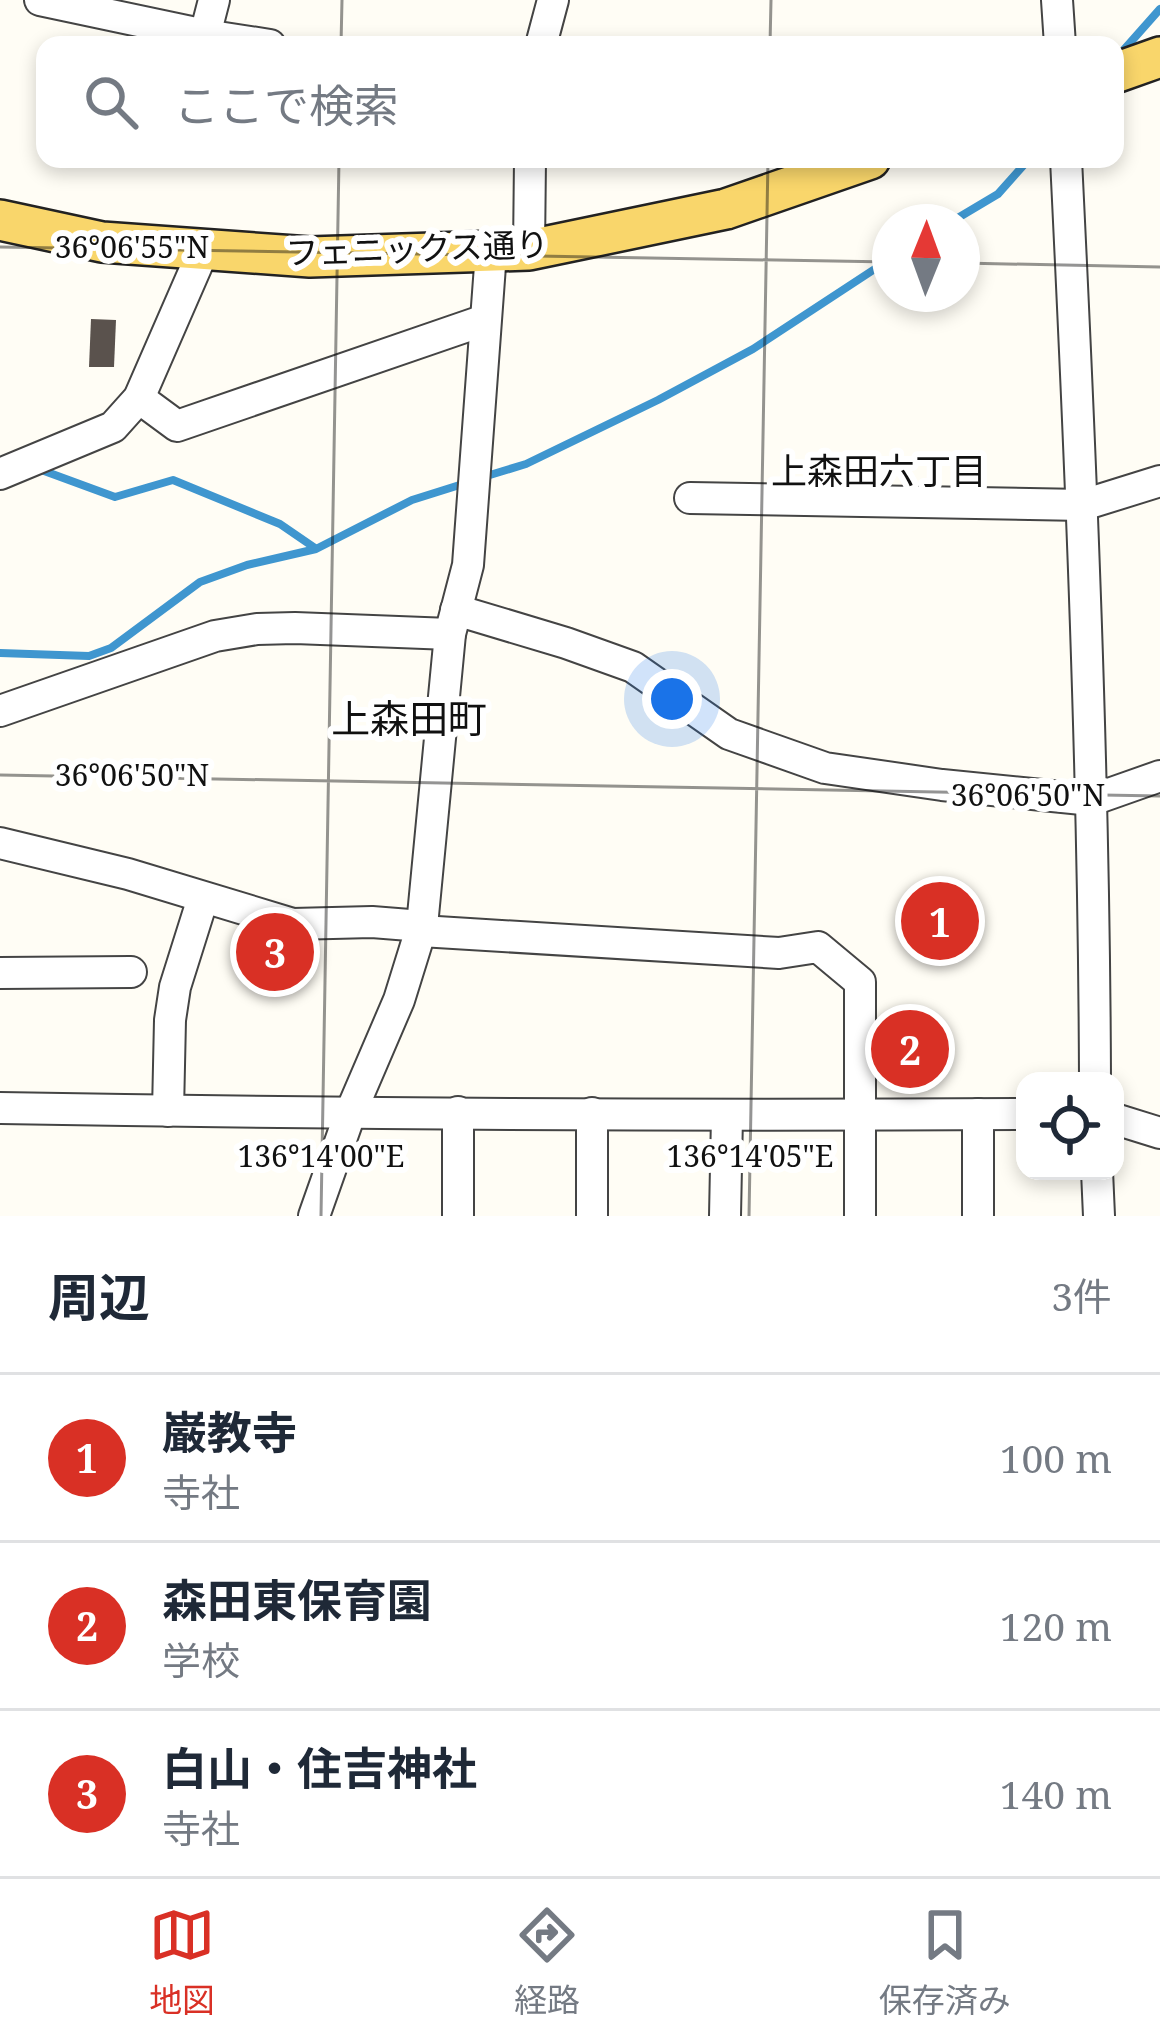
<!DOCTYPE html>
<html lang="ja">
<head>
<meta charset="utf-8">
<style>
  :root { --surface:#fff; --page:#f6f6f7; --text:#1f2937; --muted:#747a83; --line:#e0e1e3; --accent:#d93025 }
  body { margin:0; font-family:"Noto Serif","Noto Sans JP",serif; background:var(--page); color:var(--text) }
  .controls { position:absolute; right:36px; bottom:36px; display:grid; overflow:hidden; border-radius:24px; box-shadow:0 6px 18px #0003 }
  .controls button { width:108px; height:108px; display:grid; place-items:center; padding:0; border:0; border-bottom:3px solid var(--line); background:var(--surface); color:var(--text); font:60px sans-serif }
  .compass { position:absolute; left:872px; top:204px; width:108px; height:108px; border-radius:50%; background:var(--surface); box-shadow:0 6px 18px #0003; rotate:1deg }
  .you { position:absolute; left:672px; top:699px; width:42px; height:42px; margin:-30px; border:9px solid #fff; border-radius:50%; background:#1a73e8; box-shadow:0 0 0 18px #1a73e833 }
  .badge { display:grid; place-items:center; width:78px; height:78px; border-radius:50%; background:var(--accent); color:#fff; font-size:39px; font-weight:700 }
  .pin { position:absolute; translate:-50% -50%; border:6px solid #fff; box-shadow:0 3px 12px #0006 }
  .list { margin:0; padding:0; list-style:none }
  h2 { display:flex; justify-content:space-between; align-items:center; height:156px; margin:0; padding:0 48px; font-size:51px }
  h2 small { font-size:39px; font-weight:400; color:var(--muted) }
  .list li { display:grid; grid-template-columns:78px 1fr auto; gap:36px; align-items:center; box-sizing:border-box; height:168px; padding:0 48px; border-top:3px solid var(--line) }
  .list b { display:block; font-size:45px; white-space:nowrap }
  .list p { margin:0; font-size:39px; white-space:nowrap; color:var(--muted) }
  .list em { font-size:39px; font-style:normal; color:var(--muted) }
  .icon { flex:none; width:66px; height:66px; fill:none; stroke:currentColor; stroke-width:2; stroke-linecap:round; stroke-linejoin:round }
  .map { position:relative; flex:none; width:1160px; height:1216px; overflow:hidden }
  .search { position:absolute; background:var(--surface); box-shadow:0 6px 18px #0003; left:36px; right:36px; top:36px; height:132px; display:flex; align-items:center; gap:30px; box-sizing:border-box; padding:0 42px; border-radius:24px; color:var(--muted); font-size:45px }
  .sheet { height:660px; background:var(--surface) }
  nav { display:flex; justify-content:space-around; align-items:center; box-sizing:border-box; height:168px; border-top:3px solid var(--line); background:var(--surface); font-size:33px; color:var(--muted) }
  nav a { display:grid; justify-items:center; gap:6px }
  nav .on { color:var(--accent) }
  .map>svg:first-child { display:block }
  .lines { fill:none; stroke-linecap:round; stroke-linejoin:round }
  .stream { stroke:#3f96cf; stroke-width:8 }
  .building { fill:#5a524d }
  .minor-casing { stroke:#444; stroke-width:34 }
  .major-casing { stroke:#222; stroke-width:44 }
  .minor { stroke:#fff; stroke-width:30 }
  .major { stroke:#f9d66b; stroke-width:39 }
  .ticks { fill:none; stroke:#111; stroke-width:3; stroke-opacity:0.45 }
  .labels { text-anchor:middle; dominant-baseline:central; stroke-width:12; stroke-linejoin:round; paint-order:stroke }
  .street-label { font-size:33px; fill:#111; stroke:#fff }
  .neighbourhood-label { font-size:36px; fill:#111; stroke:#fff }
  .quarter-label { font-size:39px; fill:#111; stroke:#fff }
  .ticks-label { font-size:30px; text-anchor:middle; fill:#111; stroke:#fff; stroke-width:12; stroke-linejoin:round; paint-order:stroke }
</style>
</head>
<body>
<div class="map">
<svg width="1160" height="1216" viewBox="0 0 1160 1216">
  <rect width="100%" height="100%" fill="#fffdf5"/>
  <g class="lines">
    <!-- stream -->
    <g class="stream">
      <polyline points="1121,53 1160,9"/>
      <polyline points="951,222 998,194 1029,159"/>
      <polyline points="36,468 115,497 173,480 280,524 315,548"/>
      <polyline points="480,478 526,464 658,400 753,349 890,259"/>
      <polyline points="0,653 89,656 111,648 200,582 247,565 316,549 412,500 466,483"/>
    </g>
  </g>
  <!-- building -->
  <polygon class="building" points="91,319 116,320 114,367 89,367"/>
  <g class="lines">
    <defs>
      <g id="minor">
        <polyline points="40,0 205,35 270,45"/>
        <polyline points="1057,0 1060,45"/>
        <polyline points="205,35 214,0"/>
        <polyline points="541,45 553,0"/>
        <path d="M1066,159C1081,466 1094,773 1095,1081"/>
        <polyline points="529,250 530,159"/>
        <polyline points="139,398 177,426 485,320"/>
        <polyline points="0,474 113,427 139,398 204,249"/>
        <polyline points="690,498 1083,505 1160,481"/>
        <polyline points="456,610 566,643 633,667 729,734 825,768 942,785 1092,800 1160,776"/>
        <polyline points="0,711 215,636 257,629 295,628 450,634"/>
        <polyline points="0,843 128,874 293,924 372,922 422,926"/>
        <polyline points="421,931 779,953 818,947 860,982 860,1216"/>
        <polyline points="0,973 131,972"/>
        <path d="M0,1108C342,1114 683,1116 1025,1114"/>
        <polyline points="168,1111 170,1020 175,987 203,898"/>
        <polyline points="978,1114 978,1216"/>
        <polyline points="1115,1119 1160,1133"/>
        <polyline points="1097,1171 1099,1216"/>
        <polyline points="314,1216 350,1114 399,1000 422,926 450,634 468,565 491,252"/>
        <polyline points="458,1216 458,1112"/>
        <polyline points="592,1216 592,1113"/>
        <polyline points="725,1216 727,1116"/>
      </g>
      <g id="major">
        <polyline points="1115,73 1160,57"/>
        <polyline points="0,220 102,242 310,257 529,250 726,209 870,159"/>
      </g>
    </defs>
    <!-- minor casing -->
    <use href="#minor" class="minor-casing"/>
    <!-- major casing -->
    <use href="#major" class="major-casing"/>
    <!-- minor -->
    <use href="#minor" class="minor"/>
    <!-- major -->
    <use href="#major" class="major"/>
  </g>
  <!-- ticks -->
  <path class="ticks" d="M341,45L342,0M770,45L771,0M0,247L890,262M962,263L1160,267M0,775L1160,796M321,1216L339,159M749,1216L768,159"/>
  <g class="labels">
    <!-- street labels -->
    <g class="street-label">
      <text transform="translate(417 248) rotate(-2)">フェニックス通り</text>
    </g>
    <!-- neighbourhood labels -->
    <g class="neighbourhood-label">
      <text x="879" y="470">上森田六丁目</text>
    </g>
    <!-- quarter labels -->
    <g class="quarter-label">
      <text x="409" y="717">上森田町</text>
    </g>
  </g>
  <g class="ticks-label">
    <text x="132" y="258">36°06'55"N</text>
    <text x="132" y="786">36°06'50"N</text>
    <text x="1028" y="806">36°06'50"N</text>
    <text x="321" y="1167">136°14'00"E</text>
    <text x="750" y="1167">136°14'05"E</text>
  </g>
</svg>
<div class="controls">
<button><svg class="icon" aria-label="locate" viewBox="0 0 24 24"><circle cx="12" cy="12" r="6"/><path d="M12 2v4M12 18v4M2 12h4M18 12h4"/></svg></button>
</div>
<svg class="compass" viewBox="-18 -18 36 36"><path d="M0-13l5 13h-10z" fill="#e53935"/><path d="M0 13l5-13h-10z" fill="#747a83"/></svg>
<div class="you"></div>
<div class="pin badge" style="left:940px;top:921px">1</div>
<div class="pin badge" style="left:910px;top:1049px">2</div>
<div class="pin badge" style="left:275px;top:952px">3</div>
<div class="search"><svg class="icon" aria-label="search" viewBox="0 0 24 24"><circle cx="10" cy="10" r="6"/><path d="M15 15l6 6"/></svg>ここで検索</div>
</div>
<section class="sheet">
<h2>周辺<small>3件</small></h2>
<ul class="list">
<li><span class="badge">1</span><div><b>巌教寺</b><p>寺社</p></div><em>100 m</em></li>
<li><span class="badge">2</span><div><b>森田東保育園</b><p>学校</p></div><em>120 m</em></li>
<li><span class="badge">3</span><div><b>白山・住吉神社</b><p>寺社</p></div><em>140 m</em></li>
</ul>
</section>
<nav>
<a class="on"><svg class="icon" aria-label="map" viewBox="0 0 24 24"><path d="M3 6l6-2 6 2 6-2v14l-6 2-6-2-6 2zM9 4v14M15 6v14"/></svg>地図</a>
<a><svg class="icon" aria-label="directions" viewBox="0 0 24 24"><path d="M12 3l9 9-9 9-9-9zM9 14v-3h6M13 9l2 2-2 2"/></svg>経路</a>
<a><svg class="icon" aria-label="saved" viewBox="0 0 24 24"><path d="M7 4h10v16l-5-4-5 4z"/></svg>保存済み</a>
</nav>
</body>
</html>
